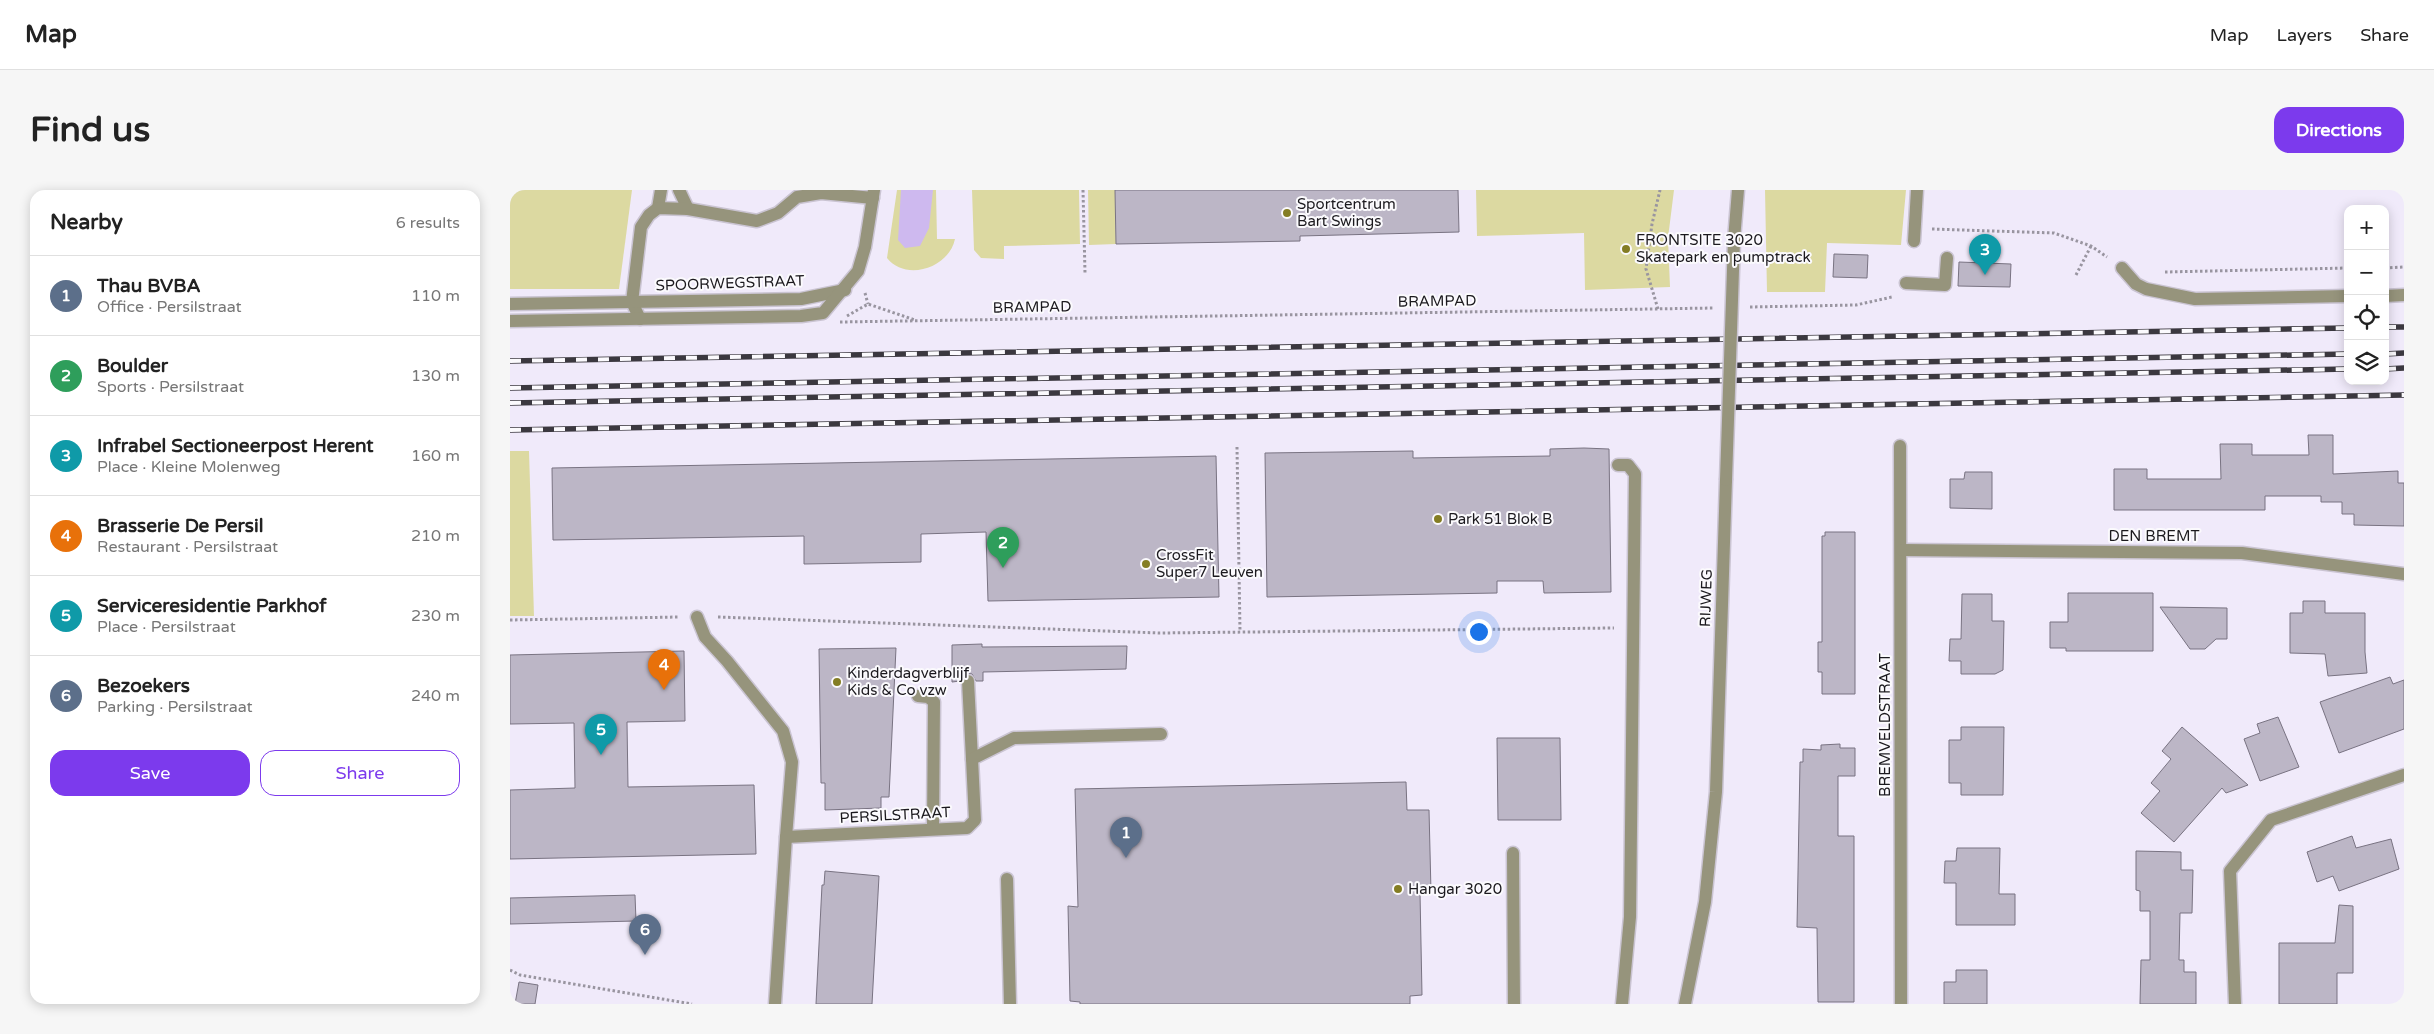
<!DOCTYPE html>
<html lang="en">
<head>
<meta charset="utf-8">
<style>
  :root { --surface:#fff; --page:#f6f6f6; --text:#222; --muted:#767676; --line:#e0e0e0; --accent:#7c3aed }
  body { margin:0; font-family:"Varela Round",sans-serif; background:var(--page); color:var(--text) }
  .controls { position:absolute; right:15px; top:15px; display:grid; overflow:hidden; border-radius:10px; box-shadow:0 2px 12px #0003 }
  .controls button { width:45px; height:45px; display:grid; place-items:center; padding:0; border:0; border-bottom:1px solid var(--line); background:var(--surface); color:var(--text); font:25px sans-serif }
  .you { position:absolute; left:968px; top:441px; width:18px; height:18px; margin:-12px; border:4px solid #fff; border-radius:50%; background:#1a73e8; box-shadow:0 0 0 8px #1a73e833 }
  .badge { display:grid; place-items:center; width:32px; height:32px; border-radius:50%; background:var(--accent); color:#fff; font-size:16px; font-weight:700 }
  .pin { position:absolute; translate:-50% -41px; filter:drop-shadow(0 1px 2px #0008) }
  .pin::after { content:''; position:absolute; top:26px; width:18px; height:15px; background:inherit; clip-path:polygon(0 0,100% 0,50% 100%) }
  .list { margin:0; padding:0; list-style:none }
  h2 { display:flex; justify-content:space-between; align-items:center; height:65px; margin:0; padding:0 20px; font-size:21px }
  h2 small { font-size:16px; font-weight:400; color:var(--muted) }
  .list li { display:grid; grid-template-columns:32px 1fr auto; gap:15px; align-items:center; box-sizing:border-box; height:80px; padding:0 20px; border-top:1px solid var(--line) }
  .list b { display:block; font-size:19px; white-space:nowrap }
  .list p { margin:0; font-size:16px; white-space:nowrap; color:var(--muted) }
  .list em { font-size:16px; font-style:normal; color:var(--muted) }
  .actions { display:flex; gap:10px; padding:15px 20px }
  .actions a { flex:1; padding:11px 0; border:1px solid var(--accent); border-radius:15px; text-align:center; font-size:18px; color:var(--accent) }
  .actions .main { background:var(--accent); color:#fff }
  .icon { flex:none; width:28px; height:28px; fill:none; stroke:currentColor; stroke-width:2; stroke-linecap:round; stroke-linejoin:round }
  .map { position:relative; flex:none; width:1894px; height:814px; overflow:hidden; border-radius:15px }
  header { display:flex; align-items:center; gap:30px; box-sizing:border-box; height:70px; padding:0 25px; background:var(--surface); border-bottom:1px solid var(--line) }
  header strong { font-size:24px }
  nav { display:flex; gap:28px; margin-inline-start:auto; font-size:18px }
  .intro { display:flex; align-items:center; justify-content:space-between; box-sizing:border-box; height:120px; padding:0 30px }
  h1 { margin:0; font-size:35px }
  .button { padding:12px 22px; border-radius:15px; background:var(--accent); color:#fff; font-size:18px; font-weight:700 }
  main { display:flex; gap:30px; padding:0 30px }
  aside { flex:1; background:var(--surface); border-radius:15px; box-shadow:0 2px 12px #0003 }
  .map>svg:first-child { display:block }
  .green { fill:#dcd9a1 }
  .water { fill:#ceb9ef }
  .building { fill:#bcb6c6; stroke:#797382 }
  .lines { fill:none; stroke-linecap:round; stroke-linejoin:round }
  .service-casing { stroke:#cac4d2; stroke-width:15 }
  .minor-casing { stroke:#cac4d2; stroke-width:15 }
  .tertiary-casing { stroke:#cac4d2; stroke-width:15 }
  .path { stroke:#9995a0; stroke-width:3; stroke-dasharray:2.5 2.5; stroke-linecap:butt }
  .service { stroke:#96947c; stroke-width:12 }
  .minor { stroke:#96947c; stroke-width:12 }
  .tertiary { stroke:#96947c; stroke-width:12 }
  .rail-casing { stroke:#3b383f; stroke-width:5.5 }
  .rail { stroke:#fbfafd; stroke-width:4; stroke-dasharray:11; stroke-linecap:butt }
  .tertiary-bridge-casing { stroke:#cac4d2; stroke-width:15; stroke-linecap:butt }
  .tertiary-bridge { stroke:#96947c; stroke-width:12 }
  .poi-dot { fill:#847d24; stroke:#fbfafd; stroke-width:2 }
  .labels { text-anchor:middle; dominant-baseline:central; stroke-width:4; stroke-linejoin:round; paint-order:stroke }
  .poi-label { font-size:15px; fill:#1b191e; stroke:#fbfafd; text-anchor:start }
  .street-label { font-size:15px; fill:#1b191e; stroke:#fbfafd }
</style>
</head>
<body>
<header>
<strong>Map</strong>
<nav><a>Map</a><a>Layers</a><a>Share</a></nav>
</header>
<div class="intro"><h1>Find us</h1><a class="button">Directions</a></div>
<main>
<aside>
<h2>Nearby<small>6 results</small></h2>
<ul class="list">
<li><span class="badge" style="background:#5c6f8a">1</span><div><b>Thau BVBA</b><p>Office · Persilstraat</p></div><em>110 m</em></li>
<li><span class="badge" style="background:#2e9e5b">2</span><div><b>Boulder</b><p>Sports · Persilstraat</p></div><em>130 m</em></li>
<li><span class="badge" style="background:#0f9aa8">3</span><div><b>Infrabel Sectioneerpost Herent</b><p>Place · Kleine Molenweg</p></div><em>160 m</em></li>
<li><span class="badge" style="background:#e8710a">4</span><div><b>Brasserie De Persil</b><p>Restaurant · Persilstraat</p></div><em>210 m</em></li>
<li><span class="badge" style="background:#0f9aa8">5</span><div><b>Serviceresidentie Parkhof</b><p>Place · Persilstraat</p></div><em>230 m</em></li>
<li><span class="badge" style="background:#5c6f8a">6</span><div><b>Bezoekers</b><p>Parking · Persilstraat</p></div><em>240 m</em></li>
</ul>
<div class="actions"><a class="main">Save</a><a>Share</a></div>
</aside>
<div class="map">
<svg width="1894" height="814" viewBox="0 0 1894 814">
  <rect width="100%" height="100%" fill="#f0eafa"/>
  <!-- green -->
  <g class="green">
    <polygon points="0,0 122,0 109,99 0,99"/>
    <path d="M387,0H426L427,49H445C439,78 396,92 377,68Z"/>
    <polygon points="462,0 569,0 570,54 494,56 494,69 471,68 464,60"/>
    <polygon points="578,0 605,0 606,54 579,55"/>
    <polygon points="966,0 1164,0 1158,48 1160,97 1075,100 1074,43 967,46"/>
    <polygon points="1255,0 1396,0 1391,55 1317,53 1315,102 1257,102"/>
    <polygon points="0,261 19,261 24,426 0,426"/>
  </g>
  <!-- water -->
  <polygon class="water" points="391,0 423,0 419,38 410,56 395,58 388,50"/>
  <!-- building -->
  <g class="building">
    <polygon points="605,0 948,0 949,42 790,46 790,51 606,54"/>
    <polygon points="1324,64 1358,65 1357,88 1323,87"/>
    <polygon points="1449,72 1501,74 1500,97 1448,96"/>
    <polygon points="1798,245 1823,245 1823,284 1888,281 1888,293 1894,293 1894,336 1844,335 1844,324 1832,324 1832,312 1811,312 1811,306 1755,306 1755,320 1604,320 1604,279 1637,279 1637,289 1711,289 1710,254 1742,254 1742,265 1799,265"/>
    <polygon points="1074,258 1099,259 1101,402 1034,403 1033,391 987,391 987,403 757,407 755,263 903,261 903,268 1040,266 1040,259"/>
    <polygon points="706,266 709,407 478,411 476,342 411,344 411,372 294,374 294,346 43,350 42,278"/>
    <polygon points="1455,282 1482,282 1482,319 1440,318 1440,289 1454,289"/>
    <polygon points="1315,342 1345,342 1345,504 1312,504 1312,482 1308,482 1308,452 1312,452 1312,346 1315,346"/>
    <polygon points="1558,403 1643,403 1643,461 1556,461 1556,458 1540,458 1540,432 1558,432"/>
    <polygon points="1452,404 1482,404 1482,431 1494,431 1493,480 1485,484 1451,484 1451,471 1439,471 1440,449 1451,449"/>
    <polygon points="1793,411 1815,411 1815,423 1855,423 1855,462 1857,483 1818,486 1815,464 1780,463 1780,423 1793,423"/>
    <polygon points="1650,417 1717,418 1717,449 1706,449 1695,459 1680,459"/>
    <polygon points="472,454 472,457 617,456 616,479 473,482 473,491 466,491 462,484 457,483 451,487 450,491 442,492 442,455"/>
    <polygon points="386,458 379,607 371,607 371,618 315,620 315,593 311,593 309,459"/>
    <polygon points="174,461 175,531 117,532 118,597 244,595 246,664 0,669 0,600 65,598 64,533 0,534 0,465"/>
    <polygon points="1880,487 1883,494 1894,490 1894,539 1829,563 1810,512"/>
    <polygon points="1768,527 1789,577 1750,591 1734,549 1750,543 1747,534"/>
    <polygon points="1451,537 1494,537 1493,605 1451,605 1451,593 1439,593 1439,550 1451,550"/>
    <polygon points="1672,537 1738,595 1716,603 1712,598 1664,652 1631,623 1650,601 1641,593 1661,569 1652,561"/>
    <polygon points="987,548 1050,548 1051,630 988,630"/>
    <polygon points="1330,554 1330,558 1345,558 1345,586 1328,586 1328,646 1344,646 1344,812 1308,812 1307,738 1287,737 1290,572 1293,572 1293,559 1311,560 1311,555"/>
    <polygon points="896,592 897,620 919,620 921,702 910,703 912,805 900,806 900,814 570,814 570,812 560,811 558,716 568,717 565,599"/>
    <polygon points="1842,646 1846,658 1881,649 1889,679 1829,701 1823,686 1807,692 1797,662"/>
    <polygon points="1447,658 1490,658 1489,704 1505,704 1505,735 1446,735 1446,693 1434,693 1435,671 1446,671"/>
    <polygon points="1626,661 1671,662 1671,680 1683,680 1682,723 1670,723 1669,770 1674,770 1674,782 1686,782 1686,814 1630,814 1631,770 1640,770 1640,721 1630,721 1630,701 1626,700"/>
    <polygon points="315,681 369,686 362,814 306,814 312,695 314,695"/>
    <polygon points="125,705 126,731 0,734 0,708"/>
    <polygon points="1829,715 1843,716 1843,783 1827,783 1827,814 1769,814 1769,753 1825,753"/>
    <polygon points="1446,780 1477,780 1477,814 1434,814 1434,792 1446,792"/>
    <polygon points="9,792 28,795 25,814 5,814"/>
  </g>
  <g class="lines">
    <defs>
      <g id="service">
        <polyline points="169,0 178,19"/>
        <polyline points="148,18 151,0"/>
        <polyline points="1612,78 1626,94 1636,99 1685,109 1838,106"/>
        <polyline points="1396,93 1435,95 1437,68"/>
        <polyline points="1875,106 1894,105"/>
        <polyline points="130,129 122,112 131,37 139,25 148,18 178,19 247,31 268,23 287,7 311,3 363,8"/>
        <polyline points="187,427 195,447 217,471 273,541 282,572 276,647"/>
        <polyline points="458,491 462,569"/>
        <polyline points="408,506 418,507 424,512 423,639"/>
        <polyline points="1003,663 1004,814"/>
        <polyline points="497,689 500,814"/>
      </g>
      <g id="minor">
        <polyline points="1404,51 1407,0"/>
        <polyline points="1390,256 1391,814"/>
        <polyline points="1108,275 1118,275 1125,284 1120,727 1112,814"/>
        <polyline points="1392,360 1732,363 1894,384"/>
        <polyline points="265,814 276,647 457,638 465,630 462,569 504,548 651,544"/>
        <polyline points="1725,814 1720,681 1761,630 1894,585"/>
      </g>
      <g id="tertiary">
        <polyline points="1224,50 1228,0"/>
        <polyline points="0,114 291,109 335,100"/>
        <polyline points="0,131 291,126 313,123 348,81 355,57 364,0"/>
        <polyline points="1175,814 1195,712 1206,602 1216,290"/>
      </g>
    </defs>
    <!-- service casing -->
    <use href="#service" class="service-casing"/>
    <!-- minor casing -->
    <use href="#minor" class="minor-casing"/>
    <!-- tertiary casing -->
    <use href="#tertiary" class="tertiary-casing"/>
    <!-- path -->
    <g class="path">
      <polyline points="573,0 575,83"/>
      <polyline points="1422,39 1544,43 1581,56 1597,67"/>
      <polyline points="1875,78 1894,77"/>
      <polyline points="1655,82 1838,78"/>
      <polyline points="1566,85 1581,56"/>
      <polyline points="355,103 358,114"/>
      <polyline points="1240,117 1346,115 1382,107"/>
      <polyline points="1148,119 1136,79 1142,34 1150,0"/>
      <polyline points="337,126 358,114 405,130"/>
      <polyline points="330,132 1203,118"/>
      <polyline points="727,257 730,442"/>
      <polyline points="208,427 650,443 1104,438"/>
      <polyline points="0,430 169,427"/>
      <polyline points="0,780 10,785 182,814"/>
    </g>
    <!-- service -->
    <use href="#service" class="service"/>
    <!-- minor -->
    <use href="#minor" class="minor"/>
    <!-- tertiary -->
    <use href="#tertiary" class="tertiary"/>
    <defs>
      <g id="rail">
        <polyline points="1875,137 1894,137"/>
        <polyline points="1875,164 1894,163"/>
        <polyline points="0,171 1838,138"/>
        <polyline points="1875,179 1894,178"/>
        <polyline points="0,198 1838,164"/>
        <polyline points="0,213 1838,179"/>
        <polyline points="0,240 1894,205"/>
      </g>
    </defs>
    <!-- rail casing -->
    <use href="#rail" class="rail-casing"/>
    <!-- rail -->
    <use href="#rail" class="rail"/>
    <defs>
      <polyline id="tertiary-bridge" points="1216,290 1224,50"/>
    </defs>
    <!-- tertiary-bridge casing -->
    <use href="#tertiary-bridge" class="tertiary-bridge-casing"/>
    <!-- tertiary-bridge -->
    <use href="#tertiary-bridge" class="tertiary-bridge"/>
  </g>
  <!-- markers -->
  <g class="poi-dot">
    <circle cx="777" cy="23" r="5"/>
    <circle cx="1116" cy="59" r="5"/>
    <circle cx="928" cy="329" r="5"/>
    <circle cx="636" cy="374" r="5"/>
    <circle cx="327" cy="492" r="5"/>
    <circle cx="888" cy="699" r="5"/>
  </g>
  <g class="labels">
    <!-- poi labels -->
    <g class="poi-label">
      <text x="787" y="14">Sportcentrum<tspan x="787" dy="17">Bart Swings</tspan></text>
      <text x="1126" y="50">FRONTSITE 3020<tspan x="1126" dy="17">Skatepark en pumptrack</tspan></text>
      <text x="938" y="329">Park 51 Blok B</text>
      <text x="646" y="365">CrossFit<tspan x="646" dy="17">Super7 Leuven</tspan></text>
      <text x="337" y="483">Kinderdagverblijf<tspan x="337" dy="17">Kids &amp; Co vzw</tspan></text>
      <text x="898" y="699">Hangar 3020</text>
    </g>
    <!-- street labels -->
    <g class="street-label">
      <text transform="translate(220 93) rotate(-2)">SPOORWEGSTRAAT</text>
      <text transform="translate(927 111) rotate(-1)">BRAMPAD</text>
      <text transform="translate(522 117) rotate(-1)">BRAMPAD</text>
      <text x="1644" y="346">DEN BREMT</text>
      <text transform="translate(1196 408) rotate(-88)">RIJWEG</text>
      <text transform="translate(1375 535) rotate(-90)">BREMVELDSTRAAT</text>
      <text transform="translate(385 625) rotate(-3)">PERSILSTRAAT</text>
    </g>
  </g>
</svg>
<div class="controls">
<button>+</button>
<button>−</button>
<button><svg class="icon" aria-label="locate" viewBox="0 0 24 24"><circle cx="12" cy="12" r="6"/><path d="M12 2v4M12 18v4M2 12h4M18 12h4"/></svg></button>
<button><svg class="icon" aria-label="layers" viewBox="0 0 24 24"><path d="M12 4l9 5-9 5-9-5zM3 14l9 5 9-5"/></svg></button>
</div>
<div class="you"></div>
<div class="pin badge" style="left:616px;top:668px;background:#5c6f8a">1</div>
<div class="pin badge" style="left:493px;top:378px;background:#2e9e5b">2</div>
<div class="pin badge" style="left:1475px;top:85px;background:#0f9aa8">3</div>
<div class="pin badge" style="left:154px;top:500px;background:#e8710a">4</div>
<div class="pin badge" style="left:91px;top:565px;background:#0f9aa8">5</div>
<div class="pin badge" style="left:135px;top:765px;background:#5c6f8a">6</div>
</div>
</main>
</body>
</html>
